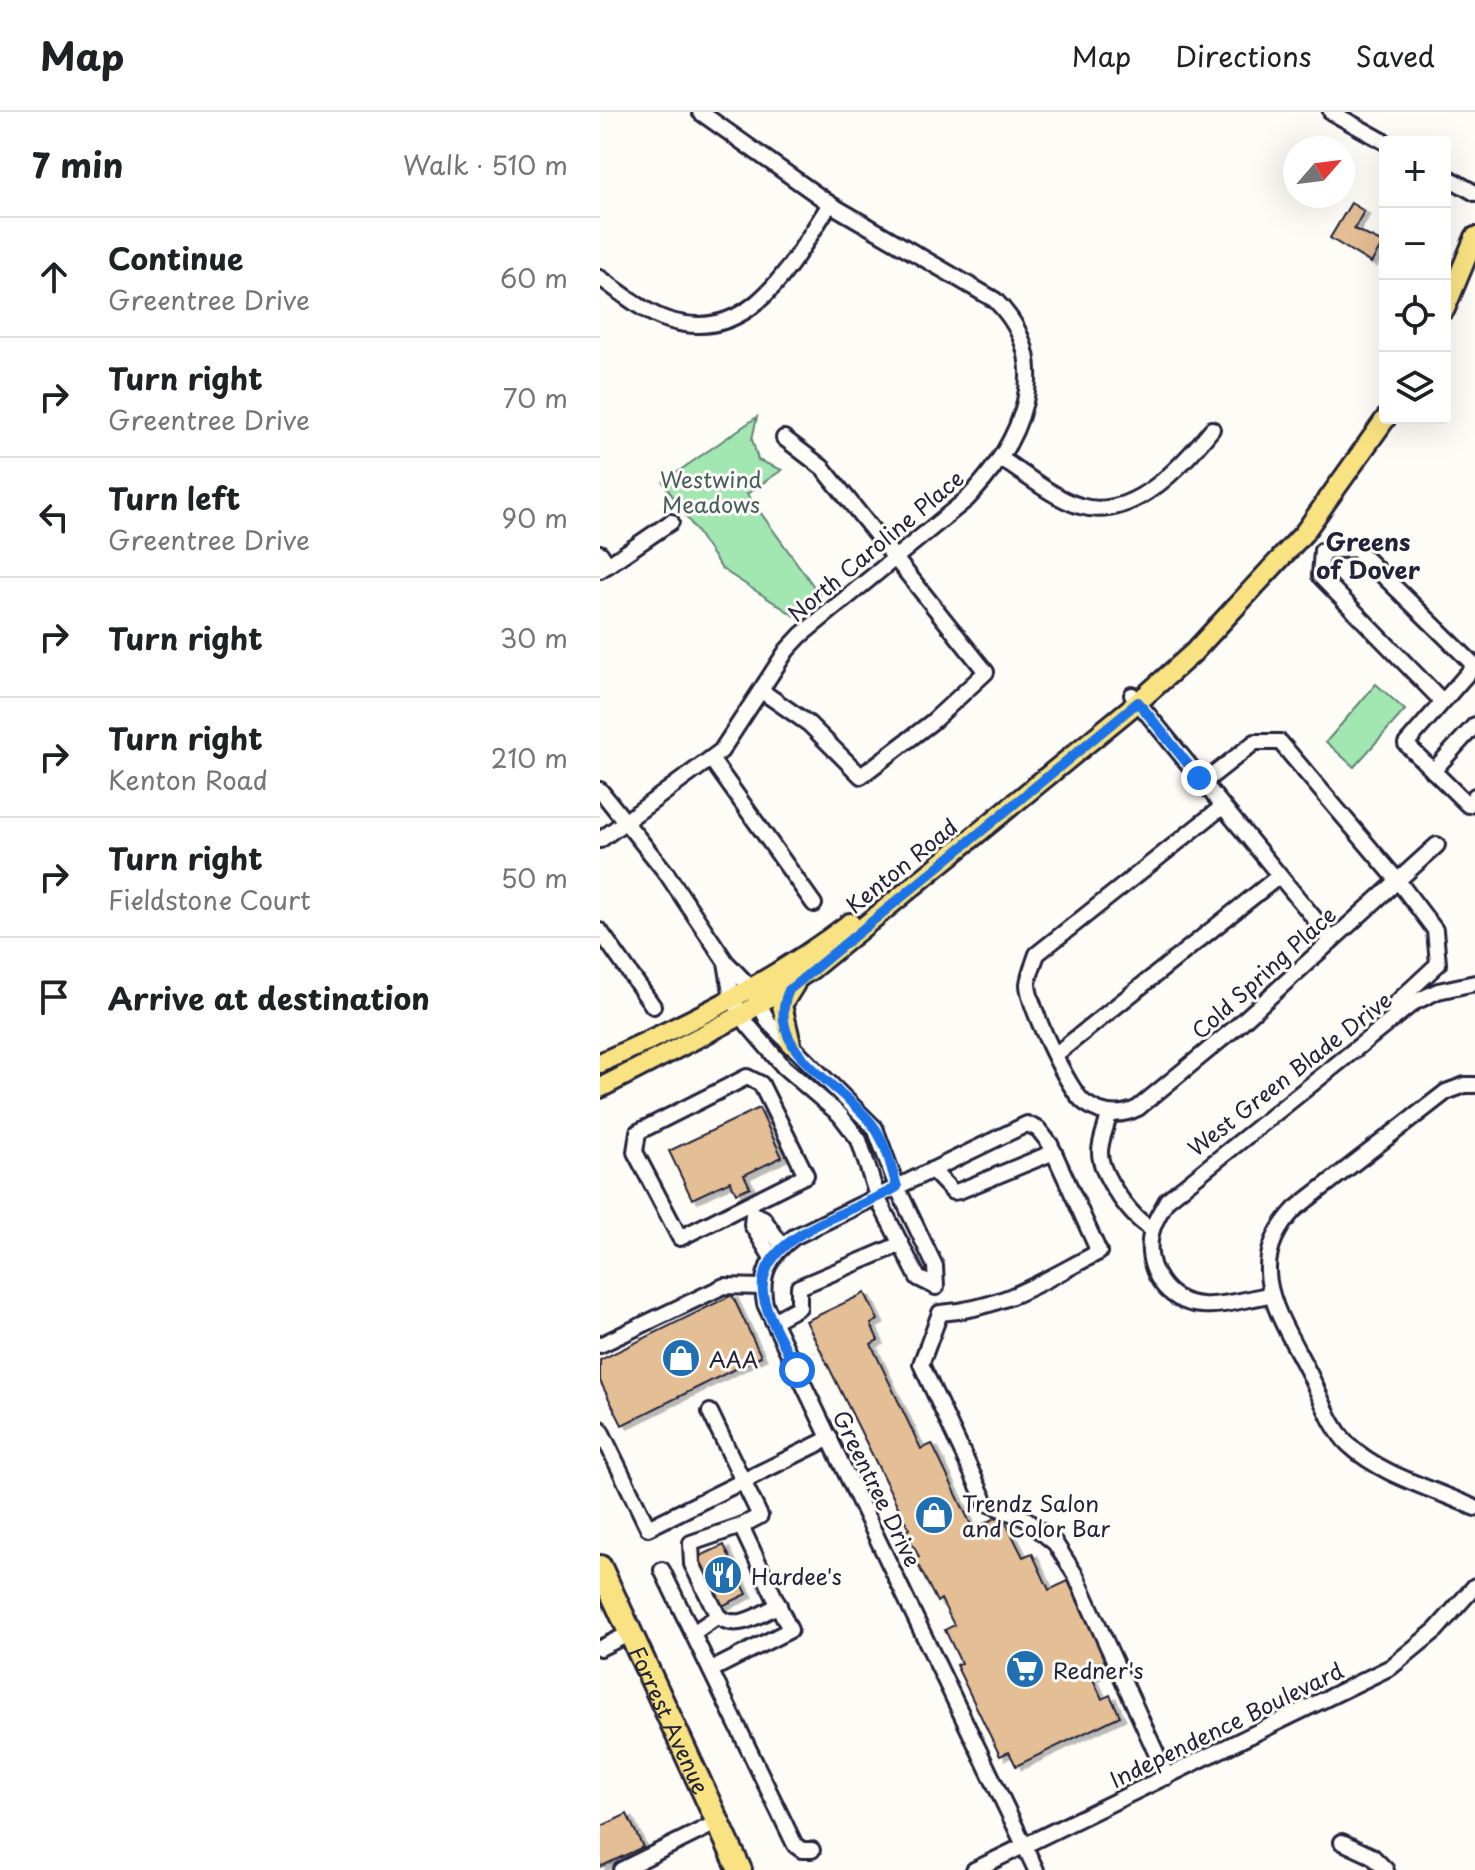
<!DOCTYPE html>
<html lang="en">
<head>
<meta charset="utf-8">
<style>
  :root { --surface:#fff; --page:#f6f6f6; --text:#202124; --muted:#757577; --line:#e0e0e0 }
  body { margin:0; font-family:"Playpen Sans",sans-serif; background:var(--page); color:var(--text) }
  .controls { position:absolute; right:24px; top:24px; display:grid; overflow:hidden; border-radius:8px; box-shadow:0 8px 32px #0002 }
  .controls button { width:72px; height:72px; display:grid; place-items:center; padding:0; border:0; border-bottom:2px solid var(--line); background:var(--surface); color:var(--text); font:40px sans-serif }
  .compass { position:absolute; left:683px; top:24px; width:72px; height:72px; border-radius:50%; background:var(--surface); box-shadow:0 8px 32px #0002; rotate:62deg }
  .stop { position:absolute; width:24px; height:24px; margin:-18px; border:6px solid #1a73e8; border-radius:50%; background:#fff }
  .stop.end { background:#1a73e8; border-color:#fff; box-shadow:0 2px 8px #0008 }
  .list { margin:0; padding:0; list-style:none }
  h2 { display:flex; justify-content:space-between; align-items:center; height:104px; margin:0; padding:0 32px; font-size:34px }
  h2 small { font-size:26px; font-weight:400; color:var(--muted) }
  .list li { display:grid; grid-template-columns:52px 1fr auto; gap:24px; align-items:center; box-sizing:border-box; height:120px; padding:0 32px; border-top:2px solid var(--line) }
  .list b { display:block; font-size:30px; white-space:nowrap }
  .list p { margin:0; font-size:26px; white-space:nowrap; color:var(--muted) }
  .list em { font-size:26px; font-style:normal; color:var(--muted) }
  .icon { flex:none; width:44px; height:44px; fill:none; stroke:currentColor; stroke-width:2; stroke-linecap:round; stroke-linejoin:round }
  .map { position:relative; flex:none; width:875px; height:1758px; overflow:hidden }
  header { display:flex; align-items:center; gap:48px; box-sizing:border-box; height:112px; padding:0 40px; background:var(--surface); border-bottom:2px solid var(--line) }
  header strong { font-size:38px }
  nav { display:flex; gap:44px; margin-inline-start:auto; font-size:28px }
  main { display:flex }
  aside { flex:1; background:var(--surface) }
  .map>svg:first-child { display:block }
  .green { fill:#a2e6b1; stroke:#628476; stroke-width:2 }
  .building { fill:#e4be94; stroke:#22223b; stroke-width:2; filter:url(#shadow) }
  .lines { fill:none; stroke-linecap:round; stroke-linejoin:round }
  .minor-casing { stroke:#22223b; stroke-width:20 }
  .major-casing { stroke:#22223b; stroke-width:24 }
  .highway-casing { stroke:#22223b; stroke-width:28 }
  .minor { stroke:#fdfcf7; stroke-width:14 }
  .major { stroke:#f8e281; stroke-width:18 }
  .highway { stroke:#f8e281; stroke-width:22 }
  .route { stroke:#1a73e8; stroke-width:10 }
  .labels { text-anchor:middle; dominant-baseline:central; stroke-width:6; stroke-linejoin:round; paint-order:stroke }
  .park-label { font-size:22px; fill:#485d5e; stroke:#fdfcf7 }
  .street-label { font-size:22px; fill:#22223b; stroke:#fdfcf7 }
  .poi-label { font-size:22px; fill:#22223b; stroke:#fdfcf7; text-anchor:start }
  .neighbourhood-label { font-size:24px; font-weight:bold; fill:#22223b; stroke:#fdfcf7 }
</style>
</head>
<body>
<header>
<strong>Map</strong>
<nav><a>Map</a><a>Directions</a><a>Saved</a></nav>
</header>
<main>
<aside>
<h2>7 min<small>Walk · 510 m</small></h2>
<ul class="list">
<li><svg class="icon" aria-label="ahead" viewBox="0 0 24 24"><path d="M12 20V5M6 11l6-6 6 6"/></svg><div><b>Continue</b><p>Greentree Drive</p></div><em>60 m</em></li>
<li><svg class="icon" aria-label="right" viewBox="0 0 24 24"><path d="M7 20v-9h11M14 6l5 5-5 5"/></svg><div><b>Turn right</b><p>Greentree Drive</p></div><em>70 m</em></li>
<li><svg class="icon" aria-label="left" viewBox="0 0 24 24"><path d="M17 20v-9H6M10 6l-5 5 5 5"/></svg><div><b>Turn left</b><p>Greentree Drive</p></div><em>90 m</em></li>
<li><svg class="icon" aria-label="right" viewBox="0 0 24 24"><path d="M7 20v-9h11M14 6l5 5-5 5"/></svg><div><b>Turn right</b></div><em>30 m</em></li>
<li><svg class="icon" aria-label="right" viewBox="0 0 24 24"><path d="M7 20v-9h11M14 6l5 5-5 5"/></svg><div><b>Turn right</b><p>Kenton Road</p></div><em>210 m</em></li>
<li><svg class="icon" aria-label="right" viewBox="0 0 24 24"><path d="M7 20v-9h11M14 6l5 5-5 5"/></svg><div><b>Turn right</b><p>Fieldstone Court</p></div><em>50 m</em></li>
<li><svg class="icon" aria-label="arrive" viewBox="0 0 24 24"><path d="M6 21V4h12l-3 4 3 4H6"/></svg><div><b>Arrive at destination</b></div></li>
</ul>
</aside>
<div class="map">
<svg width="875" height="1758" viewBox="0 0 875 1758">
  <defs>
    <filter id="shadow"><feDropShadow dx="5.5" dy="3.5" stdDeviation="0" flood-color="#0004"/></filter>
  </defs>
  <rect width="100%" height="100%" fill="#fdfcf7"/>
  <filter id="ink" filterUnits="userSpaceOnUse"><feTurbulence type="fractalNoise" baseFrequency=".0125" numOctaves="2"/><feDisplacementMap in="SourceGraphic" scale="16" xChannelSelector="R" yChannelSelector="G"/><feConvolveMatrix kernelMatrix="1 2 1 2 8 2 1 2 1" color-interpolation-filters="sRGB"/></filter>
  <g filter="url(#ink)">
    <!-- green -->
    <g class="green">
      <polygon points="157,305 152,327 158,348 182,358 147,382 220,483 195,504 122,457 63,370"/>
      <polygon points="776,572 805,598 754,655 726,630"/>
    </g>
    <!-- building -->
    <g class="building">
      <polygon points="751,91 764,99 754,117 783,131 771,151 730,126"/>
      <polygon points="159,996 182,1045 144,1063 150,1075 136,1081 130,1069 92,1087 69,1039"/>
      <polygon points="265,1181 278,1208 271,1212 278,1228 271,1232 321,1337 332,1332 373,1417 402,1403 423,1445 432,1441 449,1478 468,1469 510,1557 492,1565 502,1587 510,1583 520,1604 416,1654 409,1640 400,1644 356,1553 361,1551 345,1518 354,1513 341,1487 337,1490 315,1447 319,1445 306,1419 309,1417 206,1209"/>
      <polygon points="132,1183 161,1244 22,1313 0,1269 0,1248"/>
      <polygon points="124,1433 147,1482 122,1494 98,1445"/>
      <polygon points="27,1702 43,1735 0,1755 0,1715"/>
    </g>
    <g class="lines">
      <defs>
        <g id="minor">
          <polyline points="731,0 785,30"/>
          <polyline points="845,64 875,81"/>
          <path d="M0,166C21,180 44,201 68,208C153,235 193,148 230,92L100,0"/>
          <path d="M400,346C422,360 455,387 480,394C532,410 583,353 612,317"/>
          <polyline points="722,439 756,437 874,553"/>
          <polyline points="722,439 720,464 841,588"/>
          <polyline points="0,441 8,453 0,458"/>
          <polyline points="8,453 71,410"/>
          <polyline points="875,553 806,632 868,693 875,684"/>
          <polyline points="163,580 209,612 261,664 332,610 386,560 223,356 184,326"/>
          <polyline points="532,583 732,828"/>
          <polyline points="111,647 214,792"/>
          <polyline points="833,659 875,613"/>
          <polyline points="603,671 655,630 680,630 798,769 835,818 838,852 795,892 796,904"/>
          <polyline points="0,678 67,762 126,850 151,876 169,911 275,1016 297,1075 335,1154 336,1175 318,1166 278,1087 259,1028 240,1003 184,955 148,913 132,886 126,850"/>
          <path d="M622,695L437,842C434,851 429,863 428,872C428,892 469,980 485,991C502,1003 520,1005 538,996L635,916L837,733"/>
          <path d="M0,728L121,639L187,538L201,523L367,387C421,331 458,251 395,188L230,92"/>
          <polyline points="0,819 53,894"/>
          <polyline points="455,943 679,764"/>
          <polygon points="147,965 161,972 206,1063 80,1126 35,1040 38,1020"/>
          <path d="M875,973H865L846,980L695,1097C640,1154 681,1205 710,1263C721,1285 731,1316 749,1333C782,1364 835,1377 875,1396"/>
          <path d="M509,1002C507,1014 500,1028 500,1040C500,1063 532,1107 552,1117"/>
          <polyline points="332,1058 353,1080 359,1079 454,1040"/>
          <polyline points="172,1146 152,1113 153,1102 163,1106 182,1134"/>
          <path d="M670,1183C649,1186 623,1195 602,1193C566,1191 544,1156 551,1122C553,1110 561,1099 567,1088L813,891L838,879L875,871"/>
          <polyline points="173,1209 199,1195 199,1175 301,1132"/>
          <polyline points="0,1233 124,1174 162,1175"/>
          <polyline points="110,1300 143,1369 230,1326"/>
          <polyline points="0,1317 48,1416 143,1369 160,1404 141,1414 190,1518 111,1558"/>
          <path d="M141,1414L91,1431L92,1452L118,1504C137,1520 160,1502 179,1493"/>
          <polyline points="62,1458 195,1733 202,1738 212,1738"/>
          <polyline points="93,1521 118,1504"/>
          <polyline points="0,1536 31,1521"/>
          <polyline points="742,1730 772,1744 786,1758"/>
          <polyline points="21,1758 118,1710"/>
          <polyline points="374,1758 791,1555 836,1518 875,1474"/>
          <path d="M436,1758L165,1192C159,1162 170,1143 194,1125L427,1012L438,1017L450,1032L499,1140C444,1168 403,1197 340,1201L321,1252L386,1391L426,1407L455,1431L476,1464L567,1665"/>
        </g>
        <g id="major">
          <polyline points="845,197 875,125"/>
          <polyline points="191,932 182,893 195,872"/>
          <path d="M0,951C88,911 173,870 250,811"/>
          <polyline points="0,976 142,903 212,857 538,590 593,541 704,421 786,306"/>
        </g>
        <g id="highway">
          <path id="s1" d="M0,1455L140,1758"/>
        </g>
      </defs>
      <!-- minor casing -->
      <use href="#minor" class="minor-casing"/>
      <!-- major casing -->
      <use href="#major" class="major-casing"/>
      <!-- highway casing -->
      <use href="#highway" class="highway-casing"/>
      <!-- minor -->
      <use href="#minor" class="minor"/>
      <!-- major -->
      <use href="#major" class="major"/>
      <!-- highway -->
      <use href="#highway" class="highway"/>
    </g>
  </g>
  <g class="lines" filter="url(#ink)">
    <!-- route -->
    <path class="route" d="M197,1258C187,1237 172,1214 165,1191C145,1125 255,1101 297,1075C291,1055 287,1034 275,1016C246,973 161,941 189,878L538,590L599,666"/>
  </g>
  <!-- icons -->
  <defs>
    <symbol id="shop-disc" viewBox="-11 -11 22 22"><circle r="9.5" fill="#1f6fb2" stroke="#fdfcf7"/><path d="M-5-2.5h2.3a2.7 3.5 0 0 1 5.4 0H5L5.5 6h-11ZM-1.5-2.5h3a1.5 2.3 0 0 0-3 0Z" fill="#fff"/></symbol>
    <symbol id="restaurant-disc" viewBox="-11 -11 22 22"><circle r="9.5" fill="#1f6fb2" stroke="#fdfcf7"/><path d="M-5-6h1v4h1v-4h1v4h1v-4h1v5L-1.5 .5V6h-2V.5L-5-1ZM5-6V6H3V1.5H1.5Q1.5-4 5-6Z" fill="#fff"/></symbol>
    <symbol id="supermarket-disc" viewBox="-11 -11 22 22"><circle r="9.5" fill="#1f6fb2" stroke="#fdfcf7"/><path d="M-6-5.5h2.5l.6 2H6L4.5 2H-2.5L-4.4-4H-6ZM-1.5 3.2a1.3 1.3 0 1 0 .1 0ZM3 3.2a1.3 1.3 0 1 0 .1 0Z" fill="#fff"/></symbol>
  </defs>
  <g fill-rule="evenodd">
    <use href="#shop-disc" x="59" y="1224" width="44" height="44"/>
    <use href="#shop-disc" x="312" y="1381" width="44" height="44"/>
    <use href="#restaurant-disc" x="101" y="1441" width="44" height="44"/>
    <use href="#supermarket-disc" x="403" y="1535" width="44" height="44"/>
  </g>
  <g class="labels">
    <!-- park labels -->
    <g class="park-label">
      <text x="111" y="366">Westwind<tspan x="111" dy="25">Meadows</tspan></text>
    </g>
    <!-- street labels -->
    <g class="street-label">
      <text transform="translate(275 433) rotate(-40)">North Caroline Place</text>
      <text transform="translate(301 753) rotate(-39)">Kenton Road</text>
      <text transform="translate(663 860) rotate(-42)">Cold Spring Place</text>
      <text transform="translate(689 961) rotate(-38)">West Green Blade Drive</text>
      <text transform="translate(278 1376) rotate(64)">Greentree Drive</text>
      <text stroke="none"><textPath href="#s1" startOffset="168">Forrest Avenue</textPath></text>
      <text transform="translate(626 1612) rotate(-26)">Independence Boulevard</text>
    </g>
    <!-- poi labels -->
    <g class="poi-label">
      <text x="109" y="1246">AAA</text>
      <text x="362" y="1390">Trendz Salon<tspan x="362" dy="25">and Color Bar</tspan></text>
      <text x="151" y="1463">Hardee's</text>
      <text x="453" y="1557">Redner's</text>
    </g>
    <!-- neighbourhood labels -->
    <g class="neighbourhood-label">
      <text x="768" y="429">Greens<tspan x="768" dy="28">of Dover</tspan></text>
    </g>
  </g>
</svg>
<div class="controls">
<button>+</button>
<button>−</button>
<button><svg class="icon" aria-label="locate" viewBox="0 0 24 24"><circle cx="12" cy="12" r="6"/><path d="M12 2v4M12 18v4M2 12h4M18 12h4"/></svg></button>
<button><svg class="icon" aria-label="layers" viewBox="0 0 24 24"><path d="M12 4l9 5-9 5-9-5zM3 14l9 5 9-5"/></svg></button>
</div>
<svg class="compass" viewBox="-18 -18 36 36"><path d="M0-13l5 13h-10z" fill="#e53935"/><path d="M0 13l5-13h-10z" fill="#757577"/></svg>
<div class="stop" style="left:197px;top:1258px"></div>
<div class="stop end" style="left:599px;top:666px"></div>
</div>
</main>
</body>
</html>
